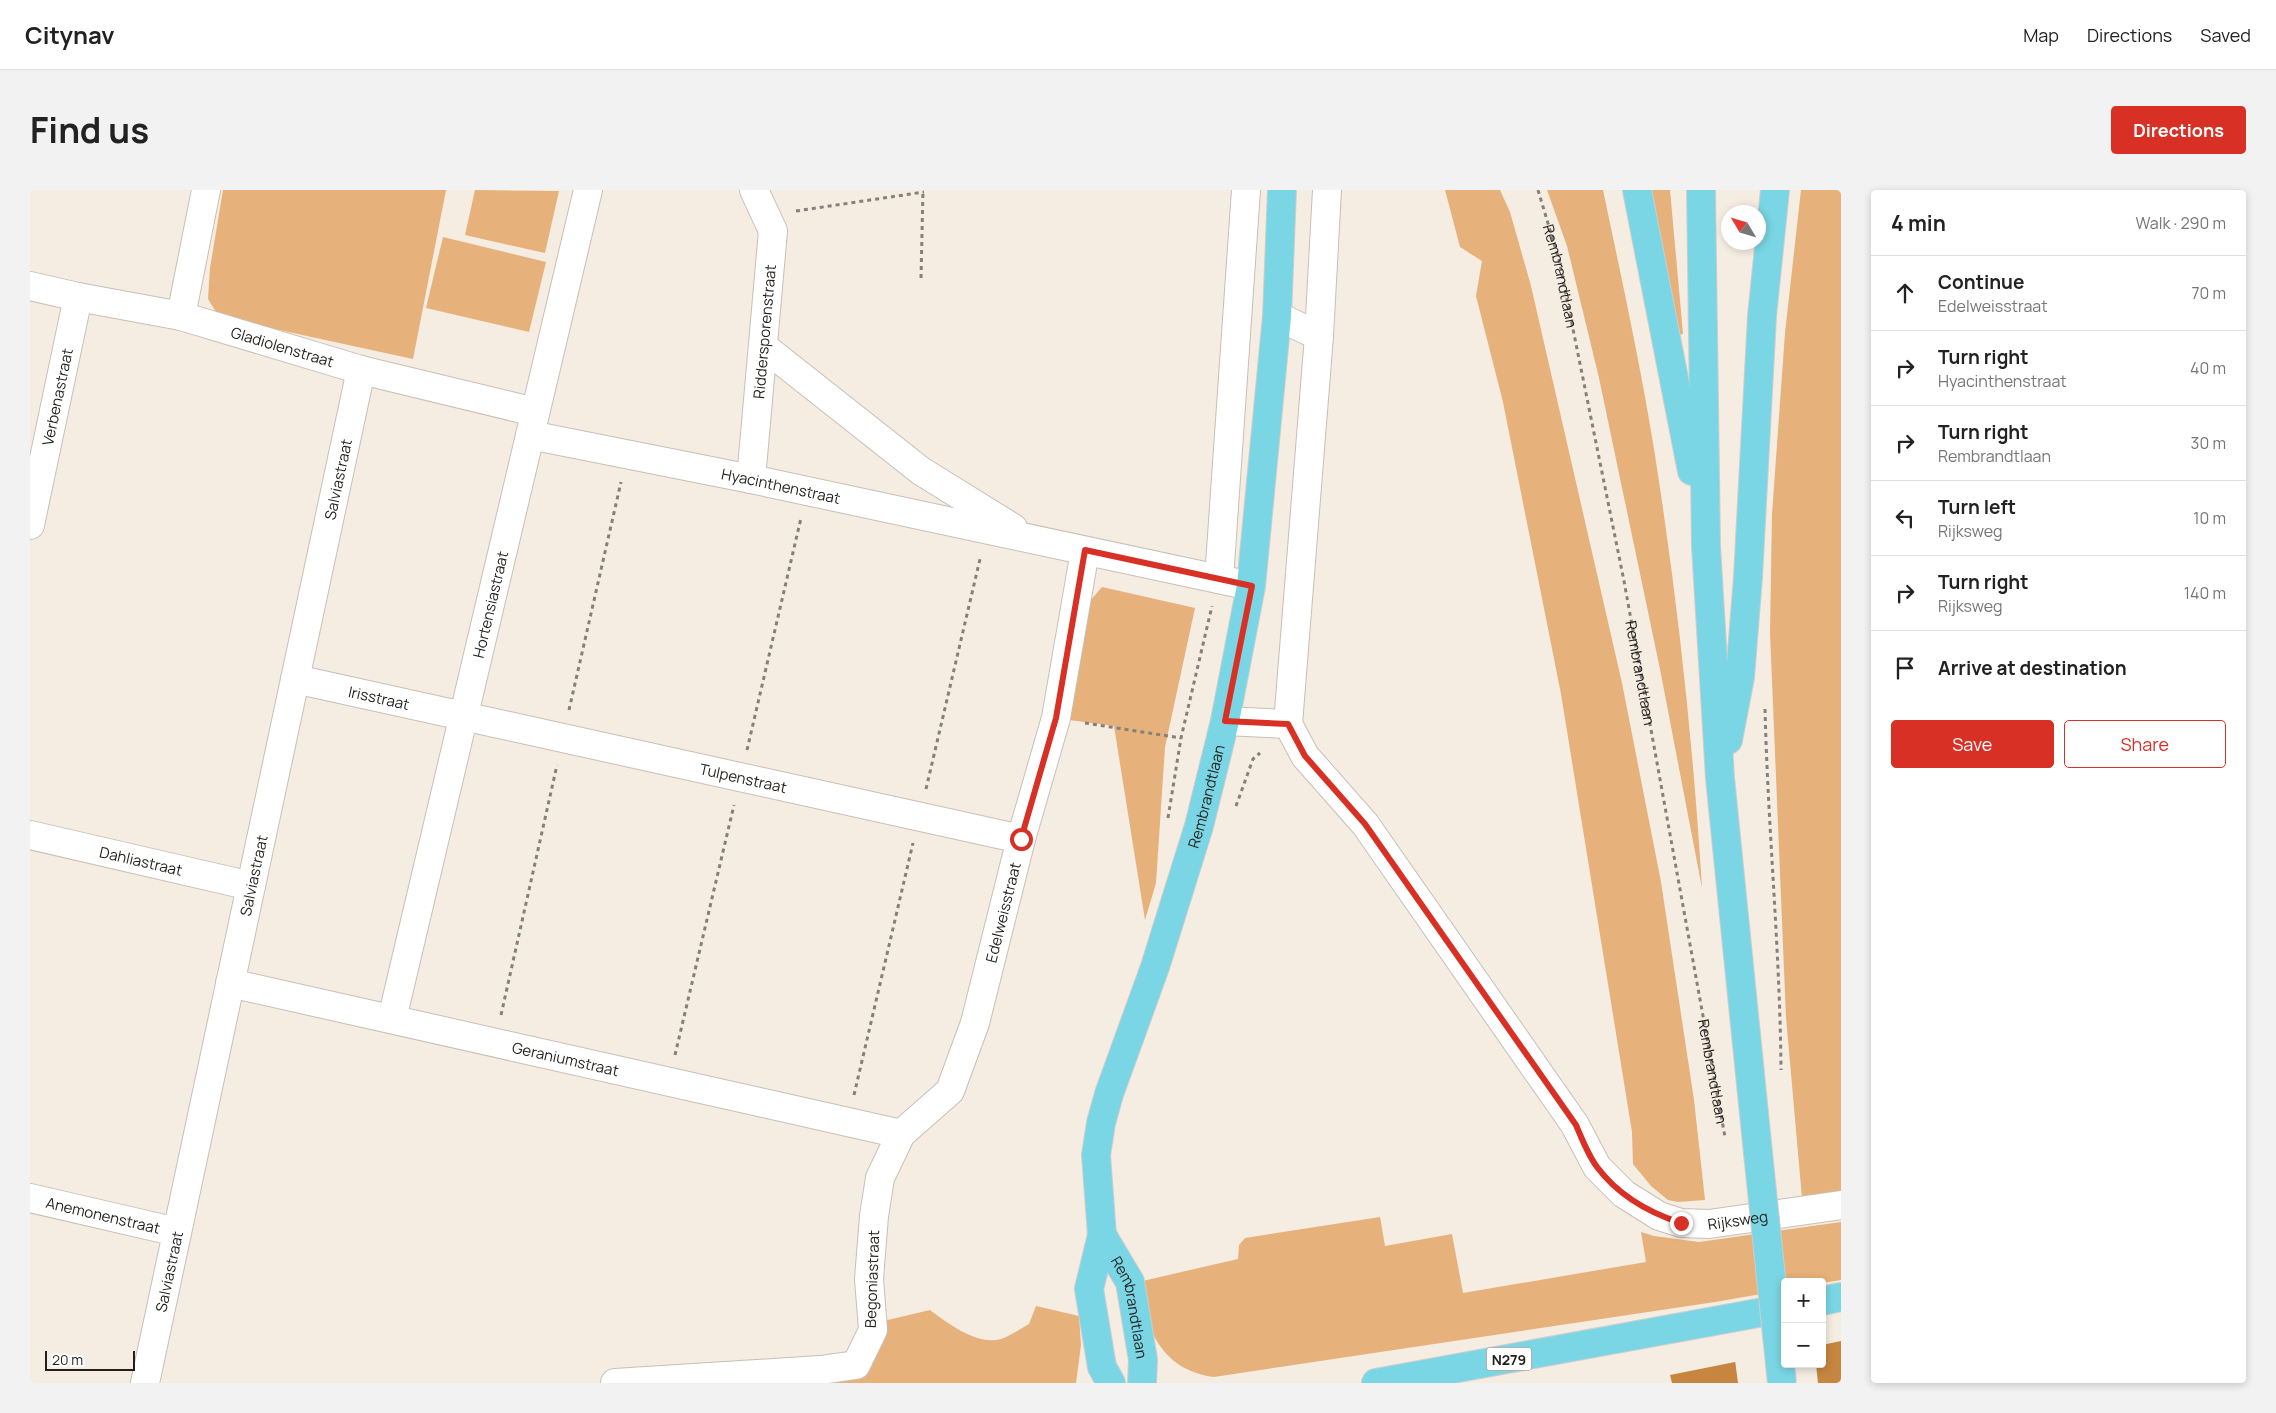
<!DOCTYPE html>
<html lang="en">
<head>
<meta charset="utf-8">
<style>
  :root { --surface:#fff; --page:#f2f2f2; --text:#222; --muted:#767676; --line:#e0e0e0; --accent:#d93025 }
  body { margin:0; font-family:Manrope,sans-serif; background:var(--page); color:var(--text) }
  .controls { position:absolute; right:15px; bottom:15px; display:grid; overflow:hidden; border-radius:5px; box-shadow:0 2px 8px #0003 }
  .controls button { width:45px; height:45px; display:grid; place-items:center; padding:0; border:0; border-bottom:1px solid var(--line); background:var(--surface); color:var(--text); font:25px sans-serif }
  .compass { position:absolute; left:1691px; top:15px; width:45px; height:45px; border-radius:50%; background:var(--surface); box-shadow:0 2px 8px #0003; rotate:308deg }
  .scale { position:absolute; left:15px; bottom:12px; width:90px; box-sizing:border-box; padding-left:5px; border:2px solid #221f1b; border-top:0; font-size:14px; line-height:18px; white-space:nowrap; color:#221f1b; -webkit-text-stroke:4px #fff; paint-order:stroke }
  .stop { position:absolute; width:15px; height:15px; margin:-11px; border:4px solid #d93025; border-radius:50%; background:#fff }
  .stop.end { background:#d93025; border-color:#fff; box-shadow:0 1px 5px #0008 }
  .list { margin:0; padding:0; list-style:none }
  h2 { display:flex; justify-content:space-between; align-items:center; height:65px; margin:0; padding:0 20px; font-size:21px }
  h2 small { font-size:16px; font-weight:400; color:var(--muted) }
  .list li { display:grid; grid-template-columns:32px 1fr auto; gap:15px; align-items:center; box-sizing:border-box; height:75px; padding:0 20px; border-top:1px solid var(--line) }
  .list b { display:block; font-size:19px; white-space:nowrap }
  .list p { margin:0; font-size:16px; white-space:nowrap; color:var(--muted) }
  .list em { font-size:16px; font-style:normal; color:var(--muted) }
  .actions { display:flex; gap:10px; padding:15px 20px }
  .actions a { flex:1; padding:11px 0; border:1px solid var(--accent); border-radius:5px; text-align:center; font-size:18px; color:var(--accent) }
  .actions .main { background:var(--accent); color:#fff }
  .icon { flex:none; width:28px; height:28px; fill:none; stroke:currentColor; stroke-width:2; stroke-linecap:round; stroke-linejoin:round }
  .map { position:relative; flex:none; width:1811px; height:1193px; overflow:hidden; border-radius:5px }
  header { display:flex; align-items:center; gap:30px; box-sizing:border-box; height:70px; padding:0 25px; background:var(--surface); border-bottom:1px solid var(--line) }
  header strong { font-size:24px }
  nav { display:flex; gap:28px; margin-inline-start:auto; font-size:18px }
  .intro { display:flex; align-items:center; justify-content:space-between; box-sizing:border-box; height:120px; padding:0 30px }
  h1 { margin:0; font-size:35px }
  .button { padding:12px 22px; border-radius:5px; background:var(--accent); color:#fff; font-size:18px; font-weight:700 }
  main { display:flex; gap:30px; padding:0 30px }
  aside { flex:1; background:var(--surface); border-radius:5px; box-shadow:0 2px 8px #0003 }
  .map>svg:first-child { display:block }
  .green { fill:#e6b17a }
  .water { fill:#c6863f }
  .pier { fill:#f5ece2 }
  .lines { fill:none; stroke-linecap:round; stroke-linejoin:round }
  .minor-casing { stroke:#c8bfb6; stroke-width:30 }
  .major-casing { stroke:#cececd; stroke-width:30 }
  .path { stroke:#858079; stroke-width:3; stroke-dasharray:4 4; stroke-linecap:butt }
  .minor { stroke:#fff; stroke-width:28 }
  .major { stroke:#7ad6e4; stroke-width:28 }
  .major-bridge-casing { stroke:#cececd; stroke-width:30; stroke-linecap:butt }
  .major-bridge { stroke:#7ad6e4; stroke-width:28 }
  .route { stroke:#d93025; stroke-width:6 }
  .labels { text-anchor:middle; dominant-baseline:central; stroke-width:4; stroke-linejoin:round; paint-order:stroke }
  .shield { fill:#fff; stroke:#64625f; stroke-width:1 }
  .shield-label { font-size:14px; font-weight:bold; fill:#221f1b }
  .street-label { font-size:15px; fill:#221f1b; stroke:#fff }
</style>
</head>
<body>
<header>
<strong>Citynav</strong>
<nav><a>Map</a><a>Directions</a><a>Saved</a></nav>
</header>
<div class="intro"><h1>Find us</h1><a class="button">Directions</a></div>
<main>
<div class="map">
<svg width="1811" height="1193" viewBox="0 0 1811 1193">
  <rect width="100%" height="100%" fill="#f5ece2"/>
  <!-- green -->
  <g class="green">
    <polygon points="193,0 416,0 383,169 189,127 178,109 180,78"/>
    <polygon points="445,0 529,1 515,63 435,45"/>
    <polygon points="1415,0 1470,0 1480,22 1501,96 1592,493 1631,692 1664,910 1675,1010 1648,1012 1638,1010 1621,996 1603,974 1602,942 1531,504 1473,212 1446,106 1452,71 1430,57"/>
    <path d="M1517,0H1573C1591,86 1610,172 1624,259C1647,404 1663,551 1672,698L1630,479L1569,188L1537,56Z"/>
    <polygon points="1616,0 1640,0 1653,144 1648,145"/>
    <polygon points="1771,0 1811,0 1811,1004 1772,1008 1756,827 1740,443 1742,324 1755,143"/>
    <polygon points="413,47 516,72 499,142 396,118"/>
    <polygon points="1072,397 1165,418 1135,557 1126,693 1115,730 1084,536 1032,529 1053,425 1060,411"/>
    <path d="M1350,1027L1355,1056L1422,1044L1433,1103L1616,1072L1611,1042L1624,1046L1669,1052L1811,1032V1090L1792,1093L1755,1092V1100L1685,1112L1184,1187C1129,1179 1119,1139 1104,1093L1208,1069L1209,1055L1215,1048Z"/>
    <path d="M1006,1116L1049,1126L1051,1155L1046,1193H802L825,1189L845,1133L900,1120C917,1133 948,1156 971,1149C980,1146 990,1139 999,1134Z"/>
  </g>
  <!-- water -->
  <polygon class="water" points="1811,1151 1811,1193 1642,1193 1640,1185 1755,1162 1755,1174 1792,1174 1792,1155"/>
  <!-- pier -->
  <polygon class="pier" points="1755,1160 1755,1174 1786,1174 1788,1193 1708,1193 1705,1170"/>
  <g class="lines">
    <defs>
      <g id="minor">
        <path id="s2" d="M0,96L48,107L151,126L331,180L505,222"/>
        <polyline points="151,126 176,0"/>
        <polyline points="1247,126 1289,146"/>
        <polyline points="734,157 891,281 983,338"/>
        <path id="s3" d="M500,245L721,289L1221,396"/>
        <path id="s4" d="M721,289L743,41L724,0"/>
        <path id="s5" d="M0,335L48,107"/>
        <polyline points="1189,389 1216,0"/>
        <path id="s6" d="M265,489L991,649"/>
        <polyline points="1195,531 1258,534"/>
        <path id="s7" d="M1258,534L1275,566L1335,634L1545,935L1567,977L1594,1004L1629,1026L1651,1033L1679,1034L1811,1015"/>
        <polyline points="1258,534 1289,146 1297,0"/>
        <path id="s8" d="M0,645L221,696"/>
        <path id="s9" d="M200,793L871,944"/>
        <path id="s10" d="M362,829L558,0"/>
        <path id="s11" d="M0,1008L147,1042"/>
        <path id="s12" d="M115,1193L331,180"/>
        <path id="s13" d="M585,1193L790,1180L826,1175L843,1140L839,1089L844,1026L850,988L871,944L920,901L945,833L991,649L1026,528L1055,361"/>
      </g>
      <g id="major">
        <polyline points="1607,0 1662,281"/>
        <polyline points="1671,0 1676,356 1690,588 1728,963"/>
        <polyline points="1698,550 1710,487 1718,387 1732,126 1745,0"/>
        <path id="s14" d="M1072,1045L1100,1092L1113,1170L1112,1193"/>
        <polyline points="1792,1111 1811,1107"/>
        <path id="s15" d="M1081,1193L1072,1177L1059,1099L1072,1045L1066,965L1071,933L1079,904L1125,777L1169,636L1195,531L1221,396L1247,126L1252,0"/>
        <polyline points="1346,1193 1755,1118"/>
      </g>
    </defs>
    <!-- minor casing -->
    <use href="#minor" class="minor-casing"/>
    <!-- major casing -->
    <use href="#major" class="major-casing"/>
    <!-- path -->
    <g class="path">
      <path id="s1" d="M1508,0L1529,70L1594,391L1695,947"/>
      <polyline points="766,21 894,2"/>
      <polyline points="891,88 893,0"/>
      <path d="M1735,519C1738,640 1750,760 1751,880"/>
      <polyline points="539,520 591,292"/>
      <polyline points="1055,533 1151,548"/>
      <polyline points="717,560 771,328"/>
      <polyline points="896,599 950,369"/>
      <polyline points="1206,616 1223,569 1230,563"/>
      <polyline points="1138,628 1151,548 1182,416"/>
      <polyline points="471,825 527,575"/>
      <polyline points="645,865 704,615"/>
      <polyline points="824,905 883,653"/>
    </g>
    <!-- minor -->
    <use href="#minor" class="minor"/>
    <!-- major -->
    <use href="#major" class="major"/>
    <defs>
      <polyline id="major-bridge" points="1728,963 1752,1193"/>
    </defs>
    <!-- major-bridge casing -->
    <use href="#major-bridge" class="major-bridge-casing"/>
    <!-- major-bridge -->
    <use href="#major-bridge" class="major-bridge"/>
  </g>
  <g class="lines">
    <!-- route -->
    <path class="route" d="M991,649L1026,528L1055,360L1222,396L1195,531L1258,534L1275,566L1335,634L1546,935C1552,949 1558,965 1567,977C1588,1005 1620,1023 1651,1033"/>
  </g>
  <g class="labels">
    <!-- shield labels -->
    <rect class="shield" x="1456.5" y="1157.5" width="45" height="23" rx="4"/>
    <g class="shield-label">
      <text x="1479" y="1169">N279</text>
    </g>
    <!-- street labels -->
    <g class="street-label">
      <text stroke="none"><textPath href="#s1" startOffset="89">Rembrandtlaan</textPath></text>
      <text stroke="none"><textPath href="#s4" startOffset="148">Riddersporenstraat</textPath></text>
      <text stroke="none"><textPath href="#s2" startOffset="260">Gladiolenstraat</textPath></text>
      <text stroke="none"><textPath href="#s5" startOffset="131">Verbenastraat</textPath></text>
      <text stroke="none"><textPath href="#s12" startOffset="924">Salviastraat</textPath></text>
      <text stroke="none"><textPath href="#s3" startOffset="256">Hyacinthenstraat</textPath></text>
      <text stroke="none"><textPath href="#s10" startOffset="426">Hortensiastraat</textPath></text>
      <text stroke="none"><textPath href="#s1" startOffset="494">Rembrandtlaan</textPath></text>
      <text stroke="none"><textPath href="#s6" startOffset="86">Irisstraat</textPath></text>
      <text stroke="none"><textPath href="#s6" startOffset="459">Tulpenstraat</textPath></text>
      <text stroke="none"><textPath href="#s15" startOffset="609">Rembrandtlaan</textPath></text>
      <text stroke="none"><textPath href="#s8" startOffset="114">Dahliastraat</textPath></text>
      <text stroke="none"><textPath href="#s12" startOffset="519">Salviastraat</textPath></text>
      <text stroke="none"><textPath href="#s13" startOffset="734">Edelweisstraat</textPath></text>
      <text stroke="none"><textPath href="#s9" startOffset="344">Geraniumstraat</textPath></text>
      <text stroke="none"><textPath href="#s1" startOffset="899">Rembrandtlaan</textPath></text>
      <text stroke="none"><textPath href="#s11" startOffset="75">Anemonenstraat</textPath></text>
      <text stroke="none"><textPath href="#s7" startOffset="701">Rijksweg</textPath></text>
      <text stroke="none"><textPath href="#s12" startOffset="114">Salviastraat</textPath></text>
      <text transform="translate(842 1089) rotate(-88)">Begoniastraat</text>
      <text stroke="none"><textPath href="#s14" startOffset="79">Rembrandtlaan</textPath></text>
    </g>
  </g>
</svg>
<div class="controls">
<button>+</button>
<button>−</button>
</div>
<svg class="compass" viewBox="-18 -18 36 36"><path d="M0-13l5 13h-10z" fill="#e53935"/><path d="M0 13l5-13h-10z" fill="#767676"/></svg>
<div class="scale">20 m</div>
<div class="stop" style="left:991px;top:649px"></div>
<div class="stop end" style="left:1651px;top:1033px"></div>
</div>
<aside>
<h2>4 min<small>Walk · 290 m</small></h2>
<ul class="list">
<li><svg class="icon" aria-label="ahead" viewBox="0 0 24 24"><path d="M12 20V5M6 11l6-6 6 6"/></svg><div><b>Continue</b><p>Edelweisstraat</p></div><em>70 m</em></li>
<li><svg class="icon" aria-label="right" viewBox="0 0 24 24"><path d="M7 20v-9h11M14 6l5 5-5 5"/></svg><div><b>Turn right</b><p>Hyacinthenstraat</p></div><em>40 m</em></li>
<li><svg class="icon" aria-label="right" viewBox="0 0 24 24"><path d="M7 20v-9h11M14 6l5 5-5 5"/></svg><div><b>Turn right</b><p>Rembrandtlaan</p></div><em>30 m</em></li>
<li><svg class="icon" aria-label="left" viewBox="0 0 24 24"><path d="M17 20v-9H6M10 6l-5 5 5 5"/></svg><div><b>Turn left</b><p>Rijksweg</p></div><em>10 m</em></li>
<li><svg class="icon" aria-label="right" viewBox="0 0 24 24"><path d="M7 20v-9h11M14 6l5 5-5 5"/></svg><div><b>Turn right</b><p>Rijksweg</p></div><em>140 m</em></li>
<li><svg class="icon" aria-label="arrive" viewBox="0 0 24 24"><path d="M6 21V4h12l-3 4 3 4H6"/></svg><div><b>Arrive at destination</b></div></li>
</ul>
<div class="actions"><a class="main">Save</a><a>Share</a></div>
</aside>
</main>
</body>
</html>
